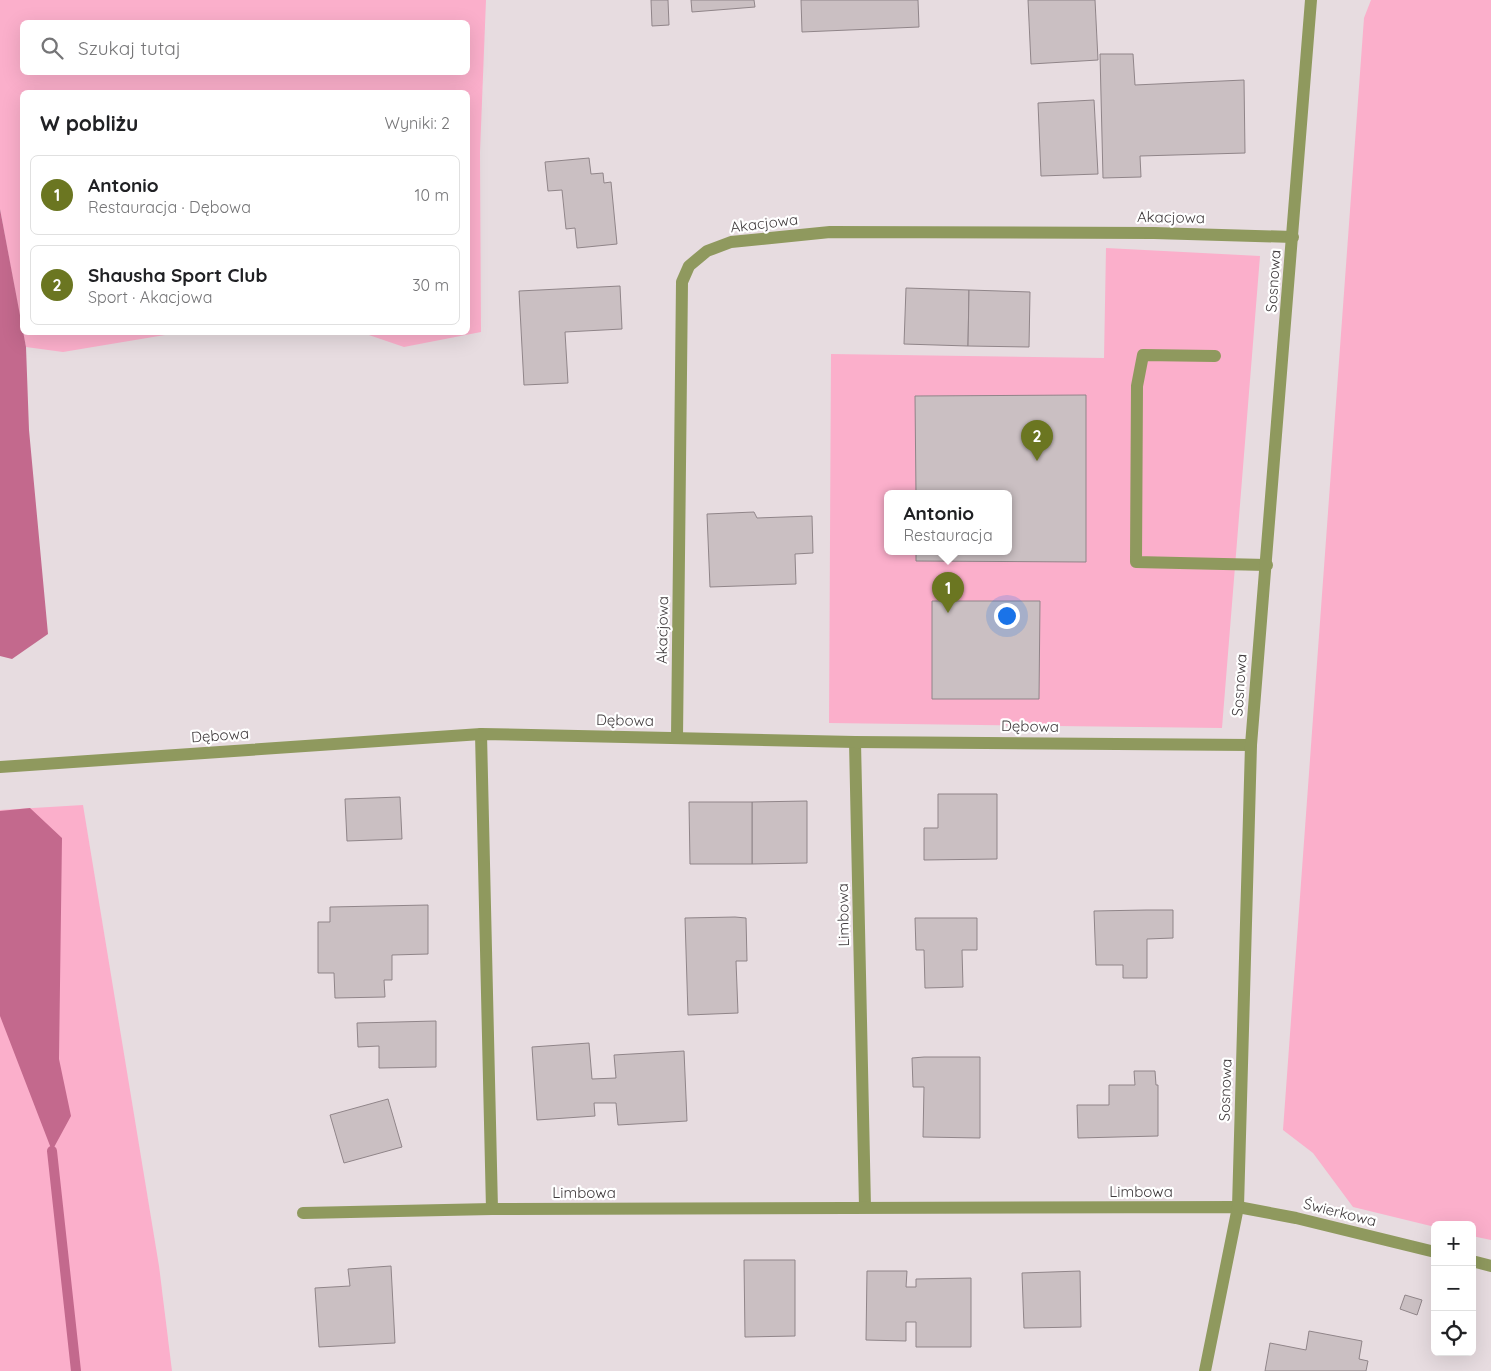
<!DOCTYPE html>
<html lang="pl">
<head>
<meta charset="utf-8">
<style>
  :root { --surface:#fff; --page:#f6f6f6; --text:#202124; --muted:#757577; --line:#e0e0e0; --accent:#6b7621 }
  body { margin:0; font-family:Quicksand,sans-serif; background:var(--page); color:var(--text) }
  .controls { position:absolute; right:15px; bottom:15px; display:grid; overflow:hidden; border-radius:8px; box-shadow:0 5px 20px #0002 }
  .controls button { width:45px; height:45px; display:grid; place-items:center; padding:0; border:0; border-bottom:1px solid var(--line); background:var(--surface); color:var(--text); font:25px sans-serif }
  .you { position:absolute; left:1006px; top:615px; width:18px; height:18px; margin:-12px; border:4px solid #fff; border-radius:50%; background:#1a73e8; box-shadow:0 0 0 8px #1a73e833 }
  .badge { display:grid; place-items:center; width:32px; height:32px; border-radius:50%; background:var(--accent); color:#fff; font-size:16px; font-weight:700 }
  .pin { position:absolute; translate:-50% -41px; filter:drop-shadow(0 1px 2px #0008) }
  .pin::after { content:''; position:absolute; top:26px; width:18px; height:15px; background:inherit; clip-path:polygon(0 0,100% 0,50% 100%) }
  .popup { position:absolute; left:884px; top:490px; width:128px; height:65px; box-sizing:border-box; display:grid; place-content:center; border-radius:8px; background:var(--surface); filter:drop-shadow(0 1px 4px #0005); font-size:16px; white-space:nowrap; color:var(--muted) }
  .popup b { font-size:19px; color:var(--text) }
  .popup::after { content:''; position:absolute; left:50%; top:100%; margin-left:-10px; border:10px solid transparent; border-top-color:var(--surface) }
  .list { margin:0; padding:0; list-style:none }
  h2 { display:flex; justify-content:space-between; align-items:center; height:65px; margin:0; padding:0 20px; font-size:21px }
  h2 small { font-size:16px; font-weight:400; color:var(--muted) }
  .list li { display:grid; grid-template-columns:32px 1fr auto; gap:15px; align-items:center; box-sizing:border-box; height:80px; margin:0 10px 10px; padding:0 10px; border:1px solid var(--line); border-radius:8px }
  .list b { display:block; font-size:19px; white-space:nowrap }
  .list p { margin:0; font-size:16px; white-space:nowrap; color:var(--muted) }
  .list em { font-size:16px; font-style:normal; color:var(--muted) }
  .icon { flex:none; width:28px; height:28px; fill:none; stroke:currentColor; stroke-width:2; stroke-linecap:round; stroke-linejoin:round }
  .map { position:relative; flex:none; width:1491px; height:1371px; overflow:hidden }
  .search { position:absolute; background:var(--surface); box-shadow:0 5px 20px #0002; left:20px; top:20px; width:450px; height:55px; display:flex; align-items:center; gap:12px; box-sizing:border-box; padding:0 18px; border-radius:8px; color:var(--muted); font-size:19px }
  .panel { position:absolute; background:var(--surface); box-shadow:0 5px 20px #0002; left:20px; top:90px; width:450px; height:245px; border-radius:8px }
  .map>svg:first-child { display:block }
  .green { fill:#fbafcb; fill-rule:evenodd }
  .water { fill:#c3698d }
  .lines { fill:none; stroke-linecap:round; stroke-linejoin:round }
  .stream { stroke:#c3698d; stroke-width:10 }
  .building { fill:#cabfc2; stroke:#908589 }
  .minor { stroke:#8f995e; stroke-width:12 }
  .labels { text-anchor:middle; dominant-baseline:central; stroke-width:4.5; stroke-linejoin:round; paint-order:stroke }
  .street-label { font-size:15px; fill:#403b3d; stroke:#fff }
</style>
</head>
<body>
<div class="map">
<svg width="1491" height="1371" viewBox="0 0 1491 1371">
  <rect width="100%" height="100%" fill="#e7dce0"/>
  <!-- green -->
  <g class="green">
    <path d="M0,0H486L480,152L481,332L404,347L363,333L468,332V92H22V329L0,209ZM22,22H468V72H22Z"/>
    <polygon points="1371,0 1491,0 1491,1240 1472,1236 1472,1225 1435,1225 1435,1227 1353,1207 1313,1153 1283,1130 1364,18"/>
    <path d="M1106,248L1260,256L1222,728L829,723L831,354L1104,358ZM888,494H1008V552H888Z"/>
    <polygon points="23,333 177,333 63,352 26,347"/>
    <polygon points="83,805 159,1266 172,1371 0,1371 0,810"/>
  </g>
  <!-- water -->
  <g class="water">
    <polygon points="0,209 26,347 29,430 48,634 12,659 0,656"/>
    <polygon points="30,808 62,838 59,1059 71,1116 52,1151 0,1016 0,811"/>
  </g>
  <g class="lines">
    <!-- stream -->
    <polyline class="stream" points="52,1151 76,1371"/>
  </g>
  <!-- building -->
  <g class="building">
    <polygon points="651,0 668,0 669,25 652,26"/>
    <polygon points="691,0 754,0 755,7 692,12"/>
    <polygon points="801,0 918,0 919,27 802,32"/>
    <polygon points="1028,0 1095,0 1098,60 1031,64"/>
    <polygon points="1100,54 1133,54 1135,85 1244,80 1245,153 1140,156 1141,177 1103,178"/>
    <polygon points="1094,100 1098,174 1041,176 1038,103"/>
    <polygon points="589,158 591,174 603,173 604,183 611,182 617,244 577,248 575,228 566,229 562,190 548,191 545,162"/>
    <polygon points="620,286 622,329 565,332 568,383 524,385 519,291"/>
    <polygon points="906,288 969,290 968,346 904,344"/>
    <polygon points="969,290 1030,292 1029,347 968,346"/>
    <polygon points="1086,395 1086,562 916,561 916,552 1008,552 1008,494 916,494 915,396"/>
    <polygon points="754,512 757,518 812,516 813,553 795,554 796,584 710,587 707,514"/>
    <polygon points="932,601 1040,601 1039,699 932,699"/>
    <polygon points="938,794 997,794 997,859 924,860 924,828 938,828"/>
    <polygon points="400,797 402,839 347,841 345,799"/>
    <polygon points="807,801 807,863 752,864 752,802"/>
    <polygon points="689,802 752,802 752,864 690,864"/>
    <polygon points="428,905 428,954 392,955 392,980 384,980 385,997 335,998 334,973 318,973 318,922 330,922 330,907"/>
    <polygon points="1146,910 1173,910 1173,938 1147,939 1147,978 1123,978 1123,965 1096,965 1094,911"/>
    <polygon points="735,917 746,918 747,961 736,961 738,1013 688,1015 685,918"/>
    <polygon points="915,918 977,918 977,950 962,950 963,987 925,988 924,950 916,950"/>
    <polygon points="436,1021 436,1067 379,1068 379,1046 358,1047 357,1023"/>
    <polygon points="589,1043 592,1079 616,1078 614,1055 684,1051 687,1121 618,1125 616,1103 594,1103 595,1116 537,1120 532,1047"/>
    <polygon points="924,1057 980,1057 980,1138 923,1137 924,1087 913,1087 912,1058"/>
    <polygon points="1134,1071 1155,1071 1156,1085 1158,1085 1158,1136 1078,1138 1077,1105 1109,1105 1109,1085 1135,1085"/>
    <polygon points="388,1099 402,1147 344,1163 330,1115"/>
    <polygon points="744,1260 795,1260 795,1336 745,1337"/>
    <polygon points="391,1266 395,1343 319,1347 315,1288 350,1286 348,1269"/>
    <polygon points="867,1271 907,1271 906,1287 916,1287 916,1279 971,1278 971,1347 916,1347 916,1322 906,1322 906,1341 866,1340"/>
    <polygon points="1080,1271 1081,1327 1024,1328 1022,1273"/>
    <polygon points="1405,1295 1422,1300 1417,1315 1400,1309"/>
    <polygon points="1309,1331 1362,1341 1359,1359 1368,1361 1366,1371 1265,1371 1270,1343 1306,1350"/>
  </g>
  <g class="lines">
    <!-- minor -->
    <g class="minor">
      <polyline points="1215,356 1143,355 1137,386 1136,562 1267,565"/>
      <polyline points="481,734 492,1209"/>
      <polyline points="677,738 682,282 689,266 707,251 731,242 830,232 1154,233 1293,237"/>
      <polyline points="855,742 865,1207"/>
      <polyline points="0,767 481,734 855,742 1251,745"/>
      <polyline points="303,1213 492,1209 1238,1207 1296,1218 1435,1252"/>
      <polyline points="1472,1261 1491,1266"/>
      <polyline points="1205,1371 1238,1207 1251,745 1311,0"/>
    </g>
  </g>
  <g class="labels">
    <!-- street labels -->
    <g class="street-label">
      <text transform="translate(1171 217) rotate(1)">Akacjowa</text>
      <text transform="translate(764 223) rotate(-7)">Akacjowa</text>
      <text transform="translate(1273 281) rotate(-86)">Sosnowa</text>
      <text transform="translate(662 630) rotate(-89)">Akacjowa</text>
      <text transform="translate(1239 685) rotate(-86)">Sosnowa</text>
      <text transform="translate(625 720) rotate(1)">Dębowa</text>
      <text transform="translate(1030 726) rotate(1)">Dębowa</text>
      <text transform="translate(220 735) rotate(-4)">Dębowa</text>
      <text transform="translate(843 915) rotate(-91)">Limbowa</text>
      <text transform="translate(1225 1090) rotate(-88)">Sosnowa</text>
      <text x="1141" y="1191">Limbowa</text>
      <text x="584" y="1192">Limbowa</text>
      <text transform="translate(1340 1212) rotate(14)">Świerkowa</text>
    </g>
  </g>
</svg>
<div class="controls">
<button>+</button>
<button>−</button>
<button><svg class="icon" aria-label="locate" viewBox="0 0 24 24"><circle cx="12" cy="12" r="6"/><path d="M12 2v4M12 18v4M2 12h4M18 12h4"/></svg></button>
</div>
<div class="you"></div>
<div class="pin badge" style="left:948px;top:613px">1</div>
<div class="popup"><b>Antonio</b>Restauracja</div>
<div class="pin badge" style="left:1037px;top:461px">2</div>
<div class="search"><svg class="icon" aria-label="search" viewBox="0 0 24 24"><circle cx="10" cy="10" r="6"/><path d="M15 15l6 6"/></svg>Szukaj tutaj</div>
<section class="panel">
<h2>W pobliżu<small>Wyniki: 2</small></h2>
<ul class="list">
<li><span class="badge">1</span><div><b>Antonio</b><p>Restauracja · Dębowa</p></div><em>10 m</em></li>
<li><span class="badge">2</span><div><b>Shausha Sport Club</b><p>Sport · Akacjowa</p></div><em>30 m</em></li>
</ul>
</section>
</div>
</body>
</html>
